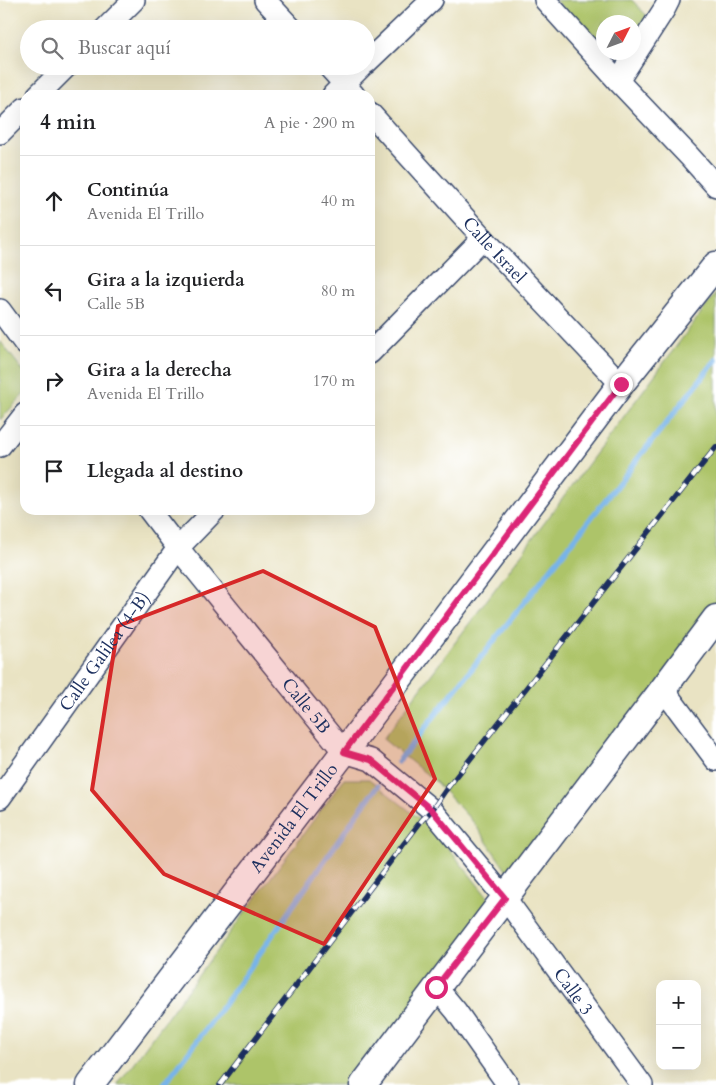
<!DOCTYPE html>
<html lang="es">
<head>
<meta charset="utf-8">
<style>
  :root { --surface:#fff; --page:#f6f6f6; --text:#202124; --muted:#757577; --line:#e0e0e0 }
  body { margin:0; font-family:Cardo,serif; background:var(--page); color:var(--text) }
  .controls { position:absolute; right:15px; bottom:15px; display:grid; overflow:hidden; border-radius:10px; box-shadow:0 5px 20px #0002 }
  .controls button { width:45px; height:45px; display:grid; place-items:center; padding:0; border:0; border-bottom:1px solid var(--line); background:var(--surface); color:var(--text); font:25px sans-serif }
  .compass { position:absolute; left:596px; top:15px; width:45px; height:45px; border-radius:50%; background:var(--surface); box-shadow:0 5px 20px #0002; rotate:48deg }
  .stop { position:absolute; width:15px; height:15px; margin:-11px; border:4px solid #db2777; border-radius:50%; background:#fff }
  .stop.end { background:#db2777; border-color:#fff; box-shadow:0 1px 5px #0008 }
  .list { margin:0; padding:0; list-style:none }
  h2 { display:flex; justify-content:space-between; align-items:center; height:65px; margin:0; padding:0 20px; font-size:21px }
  h2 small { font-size:16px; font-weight:400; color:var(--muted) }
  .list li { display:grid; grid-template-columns:32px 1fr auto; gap:15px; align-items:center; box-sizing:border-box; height:90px; padding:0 20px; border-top:1px solid var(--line) }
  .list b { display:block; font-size:19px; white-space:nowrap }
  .list p { margin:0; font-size:16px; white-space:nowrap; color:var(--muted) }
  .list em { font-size:16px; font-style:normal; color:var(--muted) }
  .icon { flex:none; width:28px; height:28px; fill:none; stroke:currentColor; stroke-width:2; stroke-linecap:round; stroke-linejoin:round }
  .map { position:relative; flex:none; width:716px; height:1085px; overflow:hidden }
  .search { position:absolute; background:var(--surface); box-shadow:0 5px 20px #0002; left:20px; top:20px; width:355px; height:55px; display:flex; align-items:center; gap:12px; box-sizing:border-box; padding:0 18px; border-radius:28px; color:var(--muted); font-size:19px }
  .panel { position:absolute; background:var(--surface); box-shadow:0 5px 20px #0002; left:20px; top:90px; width:355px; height:425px; border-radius:15px }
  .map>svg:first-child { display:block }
  .green { fill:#adc469; stroke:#647a64 }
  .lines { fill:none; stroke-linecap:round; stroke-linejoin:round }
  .stream { stroke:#77b4e9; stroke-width:5.5 }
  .minor-casing { stroke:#3a4a6d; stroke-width:24 }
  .major-casing { stroke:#3a4a6d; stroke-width:29 }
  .minor { stroke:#fff; stroke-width:21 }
  .major { stroke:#fff; stroke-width:26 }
  .rail-casing { stroke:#1b2f5e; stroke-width:5.5 }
  .rail { stroke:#fff; stroke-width:4; stroke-dasharray:11; stroke-linecap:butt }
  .route { stroke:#db2777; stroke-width:6 }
  .marked { fill:#d62828; fill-opacity:0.2; stroke:#d62828; stroke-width:4; stroke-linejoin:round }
  .labels { text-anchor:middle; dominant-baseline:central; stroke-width:4.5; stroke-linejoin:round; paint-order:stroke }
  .street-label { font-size:18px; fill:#1b2f5e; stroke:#fff }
</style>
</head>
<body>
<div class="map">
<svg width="716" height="1085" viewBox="0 0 716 1085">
  <rect width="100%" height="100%" fill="#fff"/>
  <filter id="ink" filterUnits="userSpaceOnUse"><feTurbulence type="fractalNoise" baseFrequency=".02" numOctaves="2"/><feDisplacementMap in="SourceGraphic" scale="10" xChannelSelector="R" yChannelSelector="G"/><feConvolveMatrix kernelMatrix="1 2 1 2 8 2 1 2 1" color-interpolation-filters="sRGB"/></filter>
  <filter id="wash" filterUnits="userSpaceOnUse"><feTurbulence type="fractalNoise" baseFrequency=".0096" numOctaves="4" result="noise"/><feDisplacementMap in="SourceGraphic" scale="20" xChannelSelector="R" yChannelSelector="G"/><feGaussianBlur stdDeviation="1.12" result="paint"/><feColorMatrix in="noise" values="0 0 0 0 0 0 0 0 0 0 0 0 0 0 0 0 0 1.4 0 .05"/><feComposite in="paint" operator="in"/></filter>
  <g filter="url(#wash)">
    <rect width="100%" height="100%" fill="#e9e3c3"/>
    <!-- green -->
    <g class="green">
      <polygon points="555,0 632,0 649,18 634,44 634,22 604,22 603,52"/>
      <polygon points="716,293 716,607 512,879 474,823 435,781 383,739"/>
      <polygon points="0,341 25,373 25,393 0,420"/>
      <polygon points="344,779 369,779 434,830 493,904 354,1085 117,1085"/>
    </g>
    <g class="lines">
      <!-- stream -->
      <g class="stream">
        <polyline points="398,762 716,360"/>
        <polyline points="164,1085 225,1003 362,807 378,786"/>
      </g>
    </g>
  </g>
  <g filter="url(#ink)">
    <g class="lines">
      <defs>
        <g id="minor">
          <polyline points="265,0 292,29"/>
          <polyline points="545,0 618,81 690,157 716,186"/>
          <polyline points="105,29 134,0"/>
          <polyline points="366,63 432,0"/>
          <polyline points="328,66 354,95"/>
          <polyline points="618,81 665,8 669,0"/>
          <polyline points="38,95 67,66"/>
          <polyline points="333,95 362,66"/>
          <path id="s1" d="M370,113L483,238L621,384"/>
          <polyline points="0,133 25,108"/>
          <polyline points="0,310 25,344"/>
          <polyline points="370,353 483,238"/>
          <polyline points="0,446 25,414"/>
          <path id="s2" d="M149,510L178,548L344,752L371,760L432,810L505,898L642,1085"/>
          <polyline points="663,689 716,760"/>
          <path id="s3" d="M0,798L178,548L215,510"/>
          <polyline points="436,987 456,1011 508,1085"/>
        </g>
        <g id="major">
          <path id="s4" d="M90,1085L344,752L621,384L716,265"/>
          <polyline points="363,1085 663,689 716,618"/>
        </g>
      </defs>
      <!-- minor casing -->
      <use href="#minor" class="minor-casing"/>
      <!-- major casing -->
      <use href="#major" class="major-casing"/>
      <!-- minor -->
      <use href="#minor" class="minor"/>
      <!-- major -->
      <use href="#major" class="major"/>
      <defs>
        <polyline id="rail" points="220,1085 422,820 432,810 445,791 716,447"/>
      </defs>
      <!-- rail casing -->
      <use href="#rail" class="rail-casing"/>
      <!-- rail -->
      <use href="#rail" class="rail"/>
    </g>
  </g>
  <g class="lines" filter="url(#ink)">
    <!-- route -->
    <polyline class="route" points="436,987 505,898 432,810 371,760 344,752 621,384"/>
  </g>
  <!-- marked area -->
  <path class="marked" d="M263,571L375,627L435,779L324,944L164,874L92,790L118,626Z"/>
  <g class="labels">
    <!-- street labels -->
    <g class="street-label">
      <text stroke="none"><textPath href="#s1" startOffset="185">Calle Israel</textPath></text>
      <text stroke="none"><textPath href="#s3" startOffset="180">Calle Galilea (4-B)</textPath></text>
      <text stroke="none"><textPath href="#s2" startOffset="251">Calle 5B</textPath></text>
      <text stroke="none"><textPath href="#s4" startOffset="336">Avenida El Trillo</textPath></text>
      <text stroke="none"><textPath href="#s2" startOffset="648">Calle 3</textPath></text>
    </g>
  </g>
</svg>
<div class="controls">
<button>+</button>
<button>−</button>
</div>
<svg class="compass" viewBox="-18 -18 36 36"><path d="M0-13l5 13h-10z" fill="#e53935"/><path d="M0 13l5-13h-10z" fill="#757577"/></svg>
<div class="stop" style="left:436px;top:987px"></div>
<div class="stop end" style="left:621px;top:384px"></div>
<div class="search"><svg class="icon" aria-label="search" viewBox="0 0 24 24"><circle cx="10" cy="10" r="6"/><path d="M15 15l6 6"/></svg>Buscar aquí</div>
<section class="panel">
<h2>4 min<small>A pie · 290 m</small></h2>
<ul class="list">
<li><svg class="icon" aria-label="ahead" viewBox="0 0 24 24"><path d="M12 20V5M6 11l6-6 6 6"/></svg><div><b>Continúa</b><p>Avenida El Trillo</p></div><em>40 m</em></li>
<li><svg class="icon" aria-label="left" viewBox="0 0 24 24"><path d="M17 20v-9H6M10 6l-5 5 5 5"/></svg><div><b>Gira a la izquierda</b><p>Calle 5B</p></div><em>80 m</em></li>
<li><svg class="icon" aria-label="right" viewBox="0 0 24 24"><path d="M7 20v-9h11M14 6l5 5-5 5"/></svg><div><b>Gira a la derecha</b><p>Avenida El Trillo</p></div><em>170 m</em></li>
<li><svg class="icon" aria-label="arrive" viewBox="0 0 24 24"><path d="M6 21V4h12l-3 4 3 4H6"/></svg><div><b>Llegada al destino</b></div></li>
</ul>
</section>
</div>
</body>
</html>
